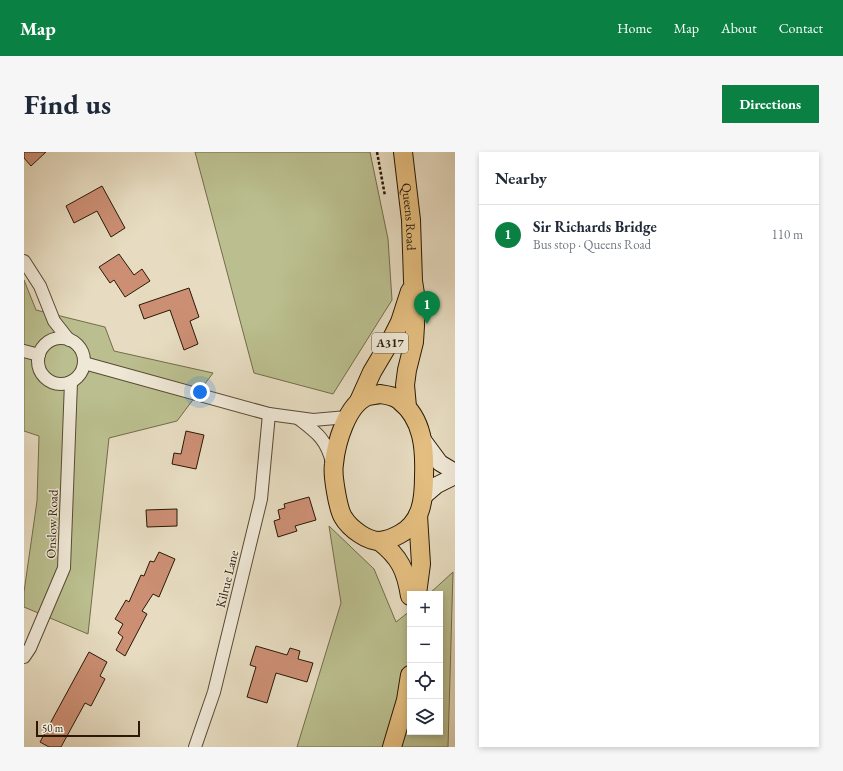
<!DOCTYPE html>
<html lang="en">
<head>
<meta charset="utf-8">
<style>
  :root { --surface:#fff; --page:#f6f6f7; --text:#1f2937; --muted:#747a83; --line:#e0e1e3; --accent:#0b8043 }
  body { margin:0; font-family:"EB Garamond",serif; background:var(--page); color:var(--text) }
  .controls { position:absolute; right:12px; bottom:12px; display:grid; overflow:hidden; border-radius:0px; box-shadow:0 2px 6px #0003 }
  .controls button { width:36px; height:36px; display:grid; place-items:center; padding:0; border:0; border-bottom:1px solid var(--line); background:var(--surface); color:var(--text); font:20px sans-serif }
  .scale { position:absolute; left:12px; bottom:10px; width:104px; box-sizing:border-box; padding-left:4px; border:2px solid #291905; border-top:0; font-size:11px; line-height:14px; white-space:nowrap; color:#291905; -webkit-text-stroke:3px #efe8d7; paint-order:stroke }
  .you { position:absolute; left:176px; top:240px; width:14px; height:14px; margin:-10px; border:3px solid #fff; border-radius:50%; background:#1a73e8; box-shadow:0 0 0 6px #1a73e833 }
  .badge { display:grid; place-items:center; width:26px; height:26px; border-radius:50%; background:var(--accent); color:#fff; font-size:13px; font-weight:700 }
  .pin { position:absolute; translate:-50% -33px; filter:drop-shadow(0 1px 2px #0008) }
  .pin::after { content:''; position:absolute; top:21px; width:14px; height:12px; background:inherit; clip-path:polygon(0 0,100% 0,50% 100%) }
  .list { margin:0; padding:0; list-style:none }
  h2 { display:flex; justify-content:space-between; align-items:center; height:52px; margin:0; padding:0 16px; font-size:17px }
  h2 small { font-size:13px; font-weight:400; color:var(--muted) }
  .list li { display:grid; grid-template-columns:26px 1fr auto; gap:12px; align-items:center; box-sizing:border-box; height:60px; padding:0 16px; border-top:1px solid var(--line) }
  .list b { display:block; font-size:15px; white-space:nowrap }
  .list p { margin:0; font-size:13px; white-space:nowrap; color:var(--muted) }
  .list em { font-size:13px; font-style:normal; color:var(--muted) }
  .icon { flex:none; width:22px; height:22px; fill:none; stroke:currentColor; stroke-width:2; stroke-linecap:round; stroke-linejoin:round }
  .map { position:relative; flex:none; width:431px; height:595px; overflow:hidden; border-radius:0px }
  header { display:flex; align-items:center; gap:24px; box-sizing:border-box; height:56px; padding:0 20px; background:var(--accent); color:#fff }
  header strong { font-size:19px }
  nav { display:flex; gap:22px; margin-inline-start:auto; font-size:14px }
  .intro { display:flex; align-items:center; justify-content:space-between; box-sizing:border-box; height:96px; padding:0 24px }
  h1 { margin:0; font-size:28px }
  .button { padding:10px 18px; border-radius:0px; background:var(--accent); color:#fff; font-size:14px; font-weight:700 }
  main { display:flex; gap:24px; padding:0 24px }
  aside { flex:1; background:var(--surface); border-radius:0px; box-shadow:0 2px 6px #0003 }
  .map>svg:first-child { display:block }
  .green { fill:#bbbf8f; stroke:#726c4a }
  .building { fill:#cc8f74; stroke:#291905 }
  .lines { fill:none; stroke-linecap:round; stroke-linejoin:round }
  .minor-casing { stroke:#584a34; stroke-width:14 }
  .secondary-casing { stroke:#291905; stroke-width:18 }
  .primary-casing { stroke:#291905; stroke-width:20 }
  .path { stroke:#291905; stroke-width:2.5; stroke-dasharray:3 2; stroke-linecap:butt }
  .minor { stroke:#efe8d7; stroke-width:12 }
  .secondary { stroke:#efe8d7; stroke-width:16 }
  .primary { stroke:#e4be80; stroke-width:18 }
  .labels { text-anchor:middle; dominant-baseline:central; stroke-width:3; stroke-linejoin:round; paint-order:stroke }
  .shield { fill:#efe8d7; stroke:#645744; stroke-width:1 }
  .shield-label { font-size:12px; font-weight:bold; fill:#291905 }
  .street-label { font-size:13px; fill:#291905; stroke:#efe8d7 }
</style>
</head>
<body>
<header>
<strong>Map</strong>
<nav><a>Home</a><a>Map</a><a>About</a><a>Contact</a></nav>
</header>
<div class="intro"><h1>Find us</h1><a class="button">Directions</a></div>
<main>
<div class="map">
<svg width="431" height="595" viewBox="0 0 431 595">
  <rect width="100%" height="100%" fill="#e7dcc1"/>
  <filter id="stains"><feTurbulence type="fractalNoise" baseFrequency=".005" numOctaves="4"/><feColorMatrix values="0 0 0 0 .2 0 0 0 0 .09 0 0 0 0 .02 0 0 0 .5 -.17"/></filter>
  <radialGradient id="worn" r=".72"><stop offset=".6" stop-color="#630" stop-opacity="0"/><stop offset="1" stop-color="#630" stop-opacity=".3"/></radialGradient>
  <!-- green -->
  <g class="green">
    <polygon points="171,0 346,0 364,87 368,148 309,242 230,221"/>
    <polygon points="0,128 12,158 81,175 90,199 189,221 153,269 85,286 64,482 0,455 0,440 13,349 15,284 0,279"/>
    <polygon points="305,374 350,417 372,470 386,459 386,580 416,580 416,442 405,442 429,420 424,595 273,595 317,451"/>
  </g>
  <!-- building -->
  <g class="building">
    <polygon points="0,0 22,0 7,14 0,6"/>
    <polygon points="78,34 101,76 87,85 73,59 50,71 42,54"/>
    <polygon points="95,102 110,123 118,117 126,129 101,145 90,128 86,131 75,115"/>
    <polygon points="165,136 175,165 166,169 174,192 160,198 146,158 120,167 115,153"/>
    <polygon points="162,279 180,283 172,317 148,312 150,301 157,302"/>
    <polygon points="285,345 292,368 271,374 273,379 254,385 250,369 256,367 254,358 261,356 260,352"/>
    <polygon points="153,357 153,374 123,375 122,358"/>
    <polygon points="135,400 151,407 135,445 129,442 118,459 123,462 101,504 92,498 99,485 94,481 99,472 91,467 102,448 105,450 117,423 120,424 126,409 130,410"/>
    <polygon points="232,494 263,503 266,496 276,499 274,507 289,511 283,530 252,521 243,551 223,545 232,515 226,513"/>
    <polygon points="65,500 83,510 76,524 81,527 67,554 61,551 37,595 25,595 16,590"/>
  </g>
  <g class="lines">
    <defs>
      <g id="minor">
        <polyline points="0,109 16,134 30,169 45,188"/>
        <circle cx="37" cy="209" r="23"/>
        <polyline points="0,199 15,203"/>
        <polyline points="60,211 245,262 289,268 323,265"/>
        <path d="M275,267C293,281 302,287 308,310"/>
        <polyline points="0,505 6,496 40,416 47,230"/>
        <polyline points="171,595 190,540 237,347 245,262"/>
      </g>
      <g id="secondary">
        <polyline points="399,288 416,311 431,320"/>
        <polyline points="399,345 413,333 431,324"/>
      </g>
      <g id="primary">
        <path id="s1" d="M379,0L387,68L389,129L392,148L391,174L390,190L383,218L381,233L383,255"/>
        <path d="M356,242C363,243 371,244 376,249C399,267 401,297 400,324C400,347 398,370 376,382C369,386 364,388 356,389C349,389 342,386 336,382C330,378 323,372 319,365C314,357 308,322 310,312C312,291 323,252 344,244C348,243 352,243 356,242Z"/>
        <polyline points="335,249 348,220 367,188 376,170 386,139"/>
        <path d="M355,389C376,405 382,419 386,444"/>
        <polyline points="393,442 397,412 394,363"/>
        <polyline points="368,595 382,548 386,523"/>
      </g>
    </defs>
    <!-- minor casing -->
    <use href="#minor" class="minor-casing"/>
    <!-- secondary casing -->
    <use href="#secondary" class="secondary-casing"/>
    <!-- primary casing -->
    <use href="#primary" class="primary-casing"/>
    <!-- path -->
    <polyline class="path" points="353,0 361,44"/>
    <!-- minor -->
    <use href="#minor" class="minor"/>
    <!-- secondary -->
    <use href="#secondary" class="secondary"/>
    <!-- primary -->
    <use href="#primary" class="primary"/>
  </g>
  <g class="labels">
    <!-- shield labels -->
    <rect class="shield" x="348" y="181" width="36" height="20" rx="3"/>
    <g class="shield-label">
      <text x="366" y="191">A317</text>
    </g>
    <!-- street labels -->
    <g class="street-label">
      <text stroke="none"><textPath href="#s1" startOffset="65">Queens Road</textPath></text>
      <text transform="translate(28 372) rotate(-88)">Onslow Road</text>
      <text transform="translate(203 427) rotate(-76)">Kilrue Lane</text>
    </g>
  </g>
  <rect width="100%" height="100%" filter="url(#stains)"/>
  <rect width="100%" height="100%" fill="url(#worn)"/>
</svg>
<div class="controls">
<button>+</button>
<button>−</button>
<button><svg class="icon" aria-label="locate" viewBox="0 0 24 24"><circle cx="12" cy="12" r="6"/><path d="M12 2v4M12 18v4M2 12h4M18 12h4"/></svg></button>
<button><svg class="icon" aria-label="layers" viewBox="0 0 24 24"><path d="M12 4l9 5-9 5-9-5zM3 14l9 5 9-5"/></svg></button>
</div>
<div class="scale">50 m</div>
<div class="you"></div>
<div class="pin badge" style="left:403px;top:172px">1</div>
</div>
<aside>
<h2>Nearby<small></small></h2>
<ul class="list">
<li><span class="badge">1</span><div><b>Sir Richards Bridge</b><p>Bus stop · Queens Road</p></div><em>110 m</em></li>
</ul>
</aside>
</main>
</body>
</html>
